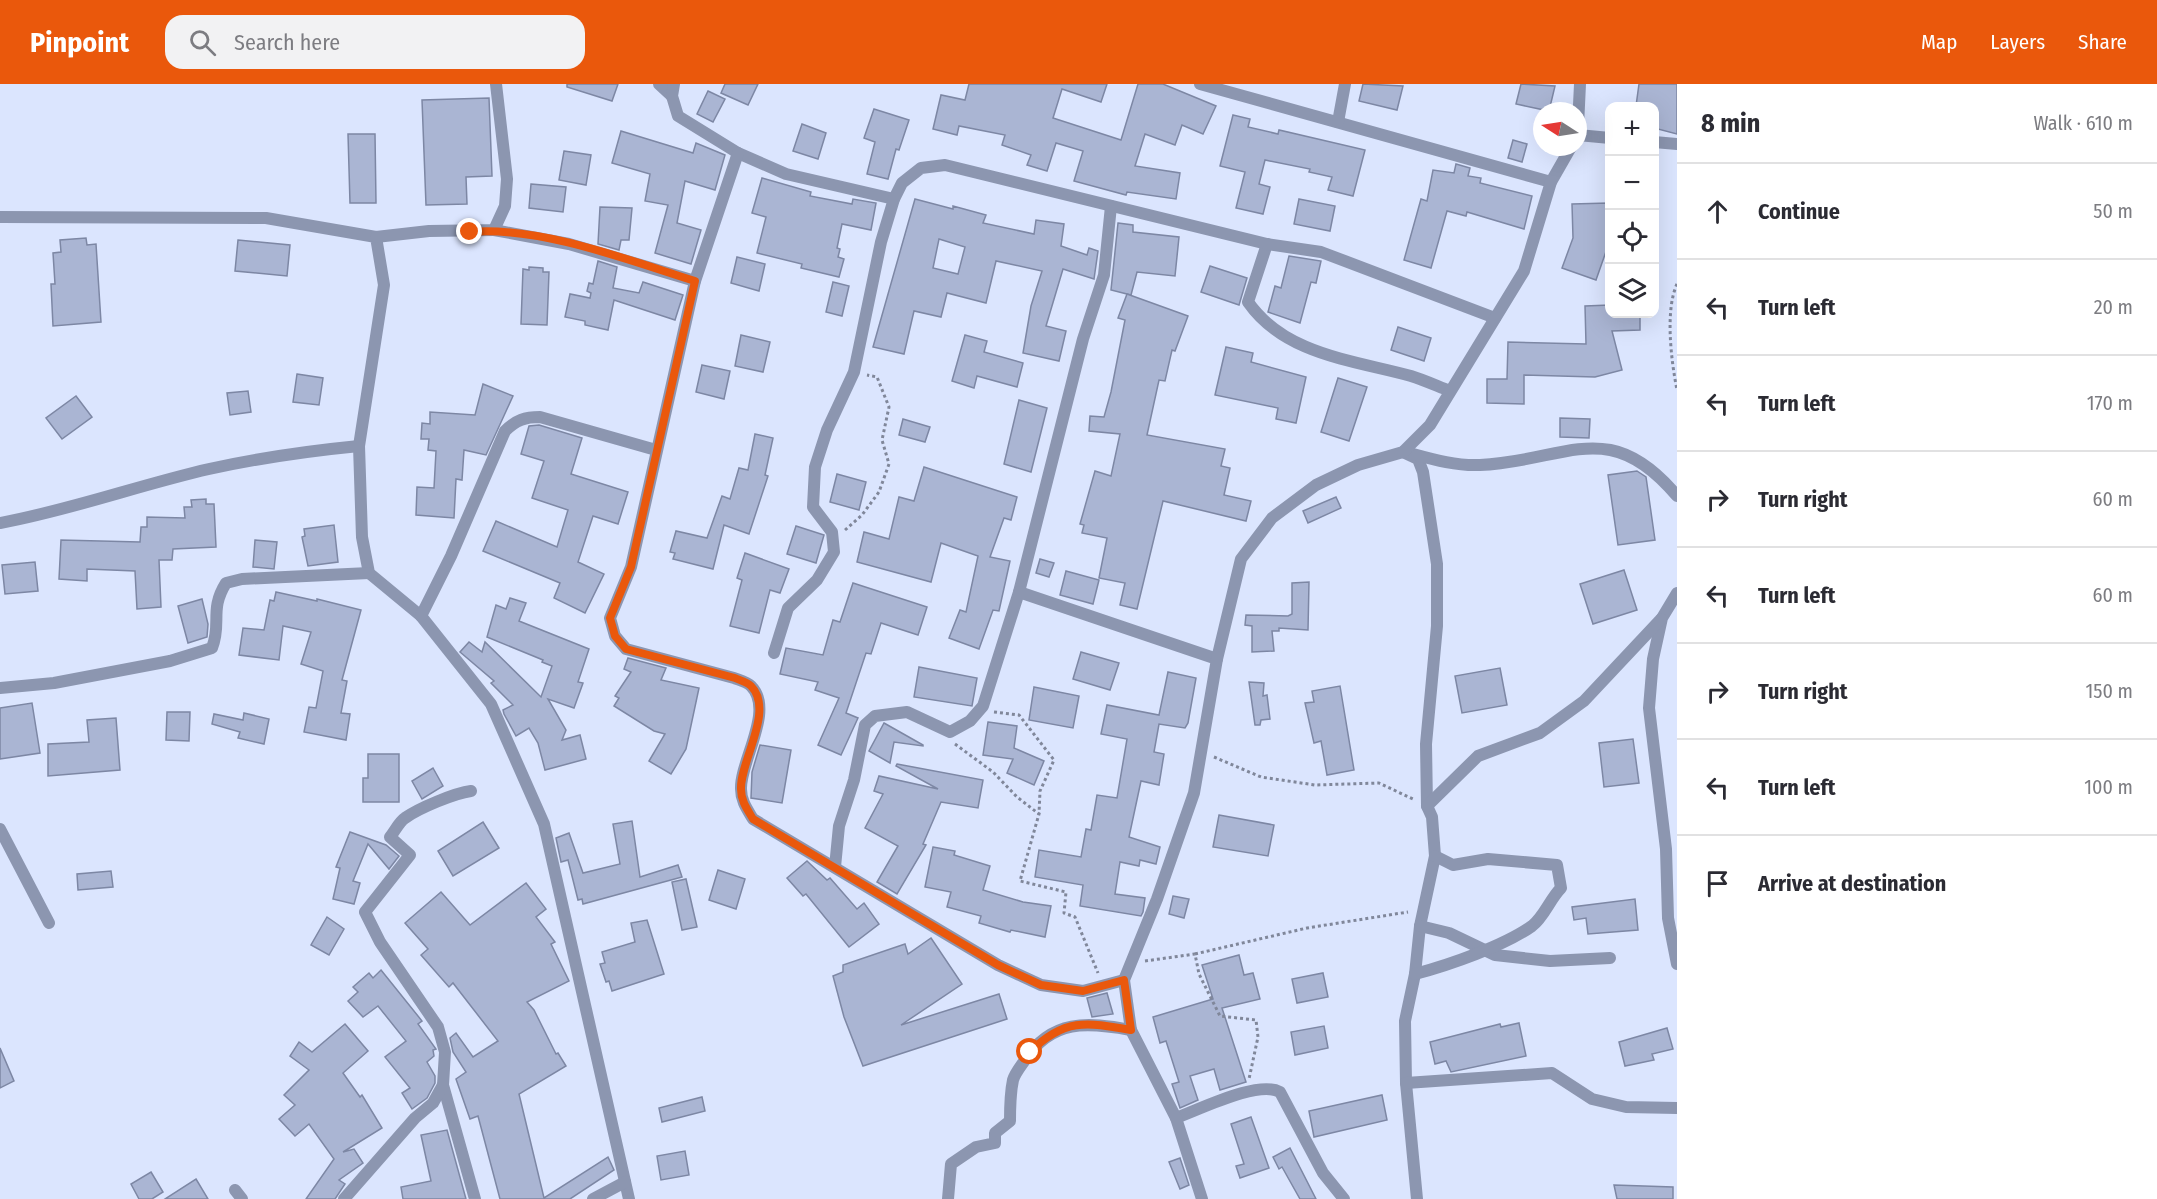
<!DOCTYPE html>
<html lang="en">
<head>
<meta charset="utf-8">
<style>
  :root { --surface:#fff; --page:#f2f2f3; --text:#2b2b33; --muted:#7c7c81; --line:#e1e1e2; --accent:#ea580c }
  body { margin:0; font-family:"Fira Sans Condensed",sans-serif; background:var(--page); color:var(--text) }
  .controls { position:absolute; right:18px; top:18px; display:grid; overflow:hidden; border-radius:12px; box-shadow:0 6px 24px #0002 }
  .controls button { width:54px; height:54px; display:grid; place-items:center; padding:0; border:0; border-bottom:2px solid var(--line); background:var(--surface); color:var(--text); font:30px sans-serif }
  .compass { position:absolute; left:1533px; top:18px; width:54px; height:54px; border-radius:50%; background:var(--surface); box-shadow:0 6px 24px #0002; rotate:282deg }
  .stop { position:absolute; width:18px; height:18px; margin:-14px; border:4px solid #ea580c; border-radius:50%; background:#fff }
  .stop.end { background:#ea580c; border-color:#fff; box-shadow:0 2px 6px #0008 }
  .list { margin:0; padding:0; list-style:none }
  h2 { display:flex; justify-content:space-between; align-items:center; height:78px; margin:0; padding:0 24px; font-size:26px }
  h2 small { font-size:20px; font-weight:400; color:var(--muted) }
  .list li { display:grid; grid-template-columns:39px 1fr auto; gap:18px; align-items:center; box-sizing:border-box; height:96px; padding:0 24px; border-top:2px solid var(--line) }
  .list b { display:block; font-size:22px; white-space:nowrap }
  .list em { font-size:20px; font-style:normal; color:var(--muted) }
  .icon { flex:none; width:33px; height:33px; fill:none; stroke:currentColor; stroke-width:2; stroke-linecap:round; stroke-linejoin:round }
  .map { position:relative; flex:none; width:1677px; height:1115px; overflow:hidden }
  header { display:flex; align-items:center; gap:36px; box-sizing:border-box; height:84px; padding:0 30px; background:var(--accent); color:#fff }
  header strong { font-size:28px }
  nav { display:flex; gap:33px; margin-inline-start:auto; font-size:21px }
  .search { width:420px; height:54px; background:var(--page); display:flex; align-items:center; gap:15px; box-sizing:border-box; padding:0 21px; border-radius:18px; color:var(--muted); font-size:22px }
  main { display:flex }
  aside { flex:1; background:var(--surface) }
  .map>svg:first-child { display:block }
  .building { fill:#aab5d3; stroke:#7d87a4; stroke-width:1.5; fill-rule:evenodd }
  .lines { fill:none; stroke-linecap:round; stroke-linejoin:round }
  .path { stroke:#80879a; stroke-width:3; stroke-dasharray:3 3; stroke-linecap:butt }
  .street { stroke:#8c96b0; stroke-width:12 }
  .route { stroke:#ea580c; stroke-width:8 }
</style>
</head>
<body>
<header>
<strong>Pinpoint</strong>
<div class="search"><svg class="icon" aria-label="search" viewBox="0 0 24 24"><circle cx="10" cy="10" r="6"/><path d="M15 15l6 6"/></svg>Search here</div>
<nav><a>Map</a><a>Layers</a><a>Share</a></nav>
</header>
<main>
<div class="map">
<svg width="1677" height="1115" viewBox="0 0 1677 1115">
  <rect width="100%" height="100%" fill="#dbe5fe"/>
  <!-- building -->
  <g class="building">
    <polygon points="567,0 618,0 612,17 567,3"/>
    <polygon points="725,0 758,0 748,21 721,9"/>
    <polygon points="969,0 1107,0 1101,18 1062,5 1053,34 1121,56 1138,0 1163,0 1216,22 1203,50 1182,41 1175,61 1145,50 1135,82 1180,89 1176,115 1127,108 1126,111 1074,97 1083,67 1056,59 1047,87 1027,81 1031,71 1002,61 1005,51 959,42 957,51 933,45 941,11 965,16"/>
    <polygon points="1363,0 1403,2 1397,26 1359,17"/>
    <polygon points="1521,0 1555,2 1549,27 1516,20"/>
    <polygon points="1639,0 1677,0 1677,50 1654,44 1654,22 1636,22"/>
    <polygon points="708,7 725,15 713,38 697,30"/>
    <polygon points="489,14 492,92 466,93 467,120 426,121 422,16"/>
    <polygon points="874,25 909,36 899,66 896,65 888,95 867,90 875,58 864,54"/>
    <polygon points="1233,31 1250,35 1248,43 1278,50 1279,46 1365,66 1353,112 1328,106 1332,93 1309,88 1310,85 1265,76 1259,100 1270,103 1263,130 1236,124 1245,88 1220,82"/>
    <polygon points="802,40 826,49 818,75 793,67"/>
    <polygon points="621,47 693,69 696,59 725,71 715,106 685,97 677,139 701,146 691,180 655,169 668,121 645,117 650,90 612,79"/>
    <polygon points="348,50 375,50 376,119 350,119"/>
    <polygon points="1513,56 1527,60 1522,78 1508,74"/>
    <polygon points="564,67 591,71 586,101 559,96"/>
    <polygon points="1456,80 1470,84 1468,92 1481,94 1480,99 1532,112 1524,145 1467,128 1466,132 1447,127 1431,184 1404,176 1421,115 1427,117 1433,86 1454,89"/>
    <polygon points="762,94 811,108 810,112 852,120 853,115 876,119 871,146 842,140 837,164 840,165 838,173 844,175 839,193 801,184 802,180 757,169 766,133 752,129"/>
    <polygon points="531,100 566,103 563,128 529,124"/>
    <path d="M915,115L953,125V122L986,131L983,139L1034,150L1036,136L1064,140L1061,162L1087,171L1089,164L1098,167L1094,195L1063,185L1046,242L1066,247L1059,277L1023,269L1031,222L1042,187L996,177L986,219L947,209L941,233L914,227L904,270L873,263ZM939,155L965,163L958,190L933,184Z"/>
    <polygon points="1299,115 1335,122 1330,147 1294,140"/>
    <polygon points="1609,119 1609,159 1596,196 1562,184 1573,154 1572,120"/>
    <polygon points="600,123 632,124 629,156 621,156 619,166 598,160"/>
    <polygon points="1118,139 1133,141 1133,148 1179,153 1175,192 1137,188 1131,211 1111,206"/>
    <polygon points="86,154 87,161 96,160 101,238 53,242 51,200 55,200 53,169 61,168 60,156"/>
    <polygon points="238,156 290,161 287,192 235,187"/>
    <polygon points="1289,172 1321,177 1316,199 1311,198 1300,239 1268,228 1275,202 1281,204"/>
    <polygon points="737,173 765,180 759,207 731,199"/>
    <polygon points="598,177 617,183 613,204 639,209 643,198 683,211 675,236 614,216 608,246 585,241 585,237 565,233 570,210 590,214 591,209 587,207 589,199 593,200"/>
    <polygon points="1210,182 1247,194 1239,221 1201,208"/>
    <polygon points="529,183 543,184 543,188 549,188 547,241 521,240 523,185 529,186"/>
    <polygon points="833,198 849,202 842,232 826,228"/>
    <polygon points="1127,210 1188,232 1175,267 1172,266 1165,297 1159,296 1147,351 1225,365 1221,382 1230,384 1224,411 1251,417 1246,437 1163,417 1137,525 1120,521 1125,499 1099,494 1107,454 1082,449 1084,441 1080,440 1095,387 1111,392 1120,350 1089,347 1090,332 1104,333 1111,308 1125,236 1118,234"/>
    <polygon points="1610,221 1610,230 1640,230 1640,246 1612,247 1622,286 1595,293 1524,291 1524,320 1487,319 1487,295 1507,295 1508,258 1586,260 1585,222"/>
    <polygon points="1398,243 1431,254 1424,277 1391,266"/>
    <polygon points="741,251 770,258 763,288 735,282"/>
    <polygon points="965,251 987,257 984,268 1023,279 1017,303 977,292 974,304 952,297"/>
    <polygon points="1226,263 1253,269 1251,278 1306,293 1296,339 1276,335 1278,324 1215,311"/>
    <polygon points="702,281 730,287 724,315 696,308"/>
    <polygon points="297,290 323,294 319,321 293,318"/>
    <polygon points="1338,294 1367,303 1349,357 1321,348"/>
    <polygon points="483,300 513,312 486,371 464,366 462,396 456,395 454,434 416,431 417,403 434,404 436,367 428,366 429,355 421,355 422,339 430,340 430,328 475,331"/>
    <polygon points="248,307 251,328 230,331 227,309"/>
    <polygon points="76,312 92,333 62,355 46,334"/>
    <polygon points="1019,316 1047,324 1031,388 1004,380"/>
    <polygon points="1560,334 1590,335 1589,354 1560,353"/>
    <polygon points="903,335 930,343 925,358 899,351"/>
    <polygon points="539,341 582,354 571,390 628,408 618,440 593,432 578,478 604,490 585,529 554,514 560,499 483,467 496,437 557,463 568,426 532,414 544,377 521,370 529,342"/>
    <polygon points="755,350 773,354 765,391 768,392 749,450 724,441 713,485 673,475 675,469 670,468 676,447 707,454 722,412 730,415 739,384 748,386"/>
    <polygon points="924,383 1017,413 1011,436 1004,434 990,473 1010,477 999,527 993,526 979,565 949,554 960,526 966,528 978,472 941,459 931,498 857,478 864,448 889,455 899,413 914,417"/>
    <polygon points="1637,387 1646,393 1655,456 1618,461 1608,391"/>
    <polygon points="837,390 866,398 859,426 830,418"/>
    <polygon points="1336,413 1341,424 1308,439 1303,427"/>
    <polygon points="206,415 206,420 214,420 216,463 173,465 172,476 159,476 161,523 137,525 135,487 87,485 87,497 59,495 61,456 140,458 141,443 147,443 147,433 185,434 184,423 192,423 191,416"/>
    <polygon points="334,441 338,478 308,482 302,453 305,452 304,445"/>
    <polygon points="796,442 824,451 816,479 787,470"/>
    <polygon points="255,456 277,458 274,485 253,483"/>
    <polygon points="745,469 789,485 780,509 770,506 759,549 730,542 742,496 737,494"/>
    <polygon points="1040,475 1054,479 1049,493 1036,489"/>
    <polygon points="35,478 38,507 5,510 2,481"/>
    <polygon points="1624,486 1637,526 1593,540 1580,500"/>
    <polygon points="1066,487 1099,496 1093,520 1060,511"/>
    <polygon points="1309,498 1308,546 1279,544 1279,547 1272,547 1274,567 1252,568 1252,542 1245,541 1246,531 1288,532 1292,530 1292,499"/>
    <polygon points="853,499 927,523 918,551 881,539 871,570 866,569 846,629 858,634 841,671 818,661 839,614 815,606 818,598 780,590 786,564 823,571 833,536 840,538"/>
    <polygon points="276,508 317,517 317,515 361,526 342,596 347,597 341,629 350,630 346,656 304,648 309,623 316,624 323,587 301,580 311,548 283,542 279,576 239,571 243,544 264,546 270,516 274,517"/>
    <polygon points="510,514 526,519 519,537 589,565 578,598 583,599 574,624 548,615 566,646 562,656 580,651 586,675 545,686 538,659 529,644 516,652 504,630 503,626 513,621 491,599 494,597 460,568 469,558 482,568 485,558 541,613 552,582 542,578 543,576 487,553 496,521 506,525"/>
    <polygon points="202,515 208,540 207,553 188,559 178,522"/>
    <polygon points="1081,568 1119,579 1110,606 1073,595"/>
    <polygon points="628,574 666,584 661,596 699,604 686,665 671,690 649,677 665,650 654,647 614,622 619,614 615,612 631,588 624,585"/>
    <polygon points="919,583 977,594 972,622 914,613"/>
    <polygon points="1500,584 1507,621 1462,629 1455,592"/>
    <polygon points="1168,588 1196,594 1188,639 1185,644 1159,640 1154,668 1164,670 1159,701 1141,697 1129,753 1160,763 1156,780 1140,776 1139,782 1120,778 1115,810 1145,814 1143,828 1141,832 1080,822 1083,801 1035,793 1039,766 1081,773 1086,745 1091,746 1097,711 1117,714 1127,655 1101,650 1107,621 1159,631"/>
    <polygon points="1249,598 1264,599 1263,612 1267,611 1270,635 1261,636 1260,641 1255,641"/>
    <polygon points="1340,602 1354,686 1327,691 1321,657 1314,659 1305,619 1314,618 1312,607"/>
    <polygon points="1034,603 1079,612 1073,644 1029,636"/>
    <polygon points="32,619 40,669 0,675 0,624"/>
    <polygon points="167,628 190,628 189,657 166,656"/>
    <polygon points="244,629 269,635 264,660 238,654 240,648 212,640 214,630 243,636"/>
    <polygon points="116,634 120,686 48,692 48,660 89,658 87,636"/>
    <polygon points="988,638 1017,642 1014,664 1044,677 1034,701 1007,689 1013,675 983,671"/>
    <polygon points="884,639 923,661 923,662 894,658 890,679 869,667"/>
    <polygon points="1633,655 1639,699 1604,703 1599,659"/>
    <polygon points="760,661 791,666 782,719 751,714 752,688"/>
    <polygon points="368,670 399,670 399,718 363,718 363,694 368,694"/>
    <polygon points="897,680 983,696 978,724 941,718 923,760 926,761 897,810 877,798 898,762 865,744 883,710 874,707 879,692 938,705 896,682"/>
    <polygon points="433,684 443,702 422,715 412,697"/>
    <polygon points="1219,731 1274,741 1268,772 1213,763"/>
    <polygon points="632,737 640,793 678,781 682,793 583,820 582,815 578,816 568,776 561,778 556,754 569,749 583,789 620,780 613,740"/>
    <polygon points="483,738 499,764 453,792 438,767"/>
    <polygon points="350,748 386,761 399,772 389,785 368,760 353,797 360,799 354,820 333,815 340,784 336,783"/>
    <polygon points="933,763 955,767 954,771 990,782 983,806 1023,818 1051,822 1045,853 1011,846 1010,848 979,839 981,832 947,823 951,808 925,803"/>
    <polygon points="807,777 827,796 830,794 857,825 864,819 879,840 849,863 806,810 803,812 787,794"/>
    <polygon points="718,786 745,795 736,825 709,816"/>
    <polygon points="111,787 113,803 78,806 77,790"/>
    <polygon points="686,795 697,843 682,846 672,798"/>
    <polygon points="526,799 546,825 536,833 555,858 551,860 569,897 527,918 534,926 556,970 558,969 566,982 519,1010 544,1114 608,1073 614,1086 570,1115 500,1115 478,1032 470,1035 456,995 466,988 453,968 450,954 456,949 473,973 498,957 453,899 449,903 421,871 428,865 405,839 441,808 470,841"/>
    <polygon points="1173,812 1189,815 1184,834 1169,830"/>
    <polygon points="1635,815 1638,846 1588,850 1586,834 1574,836 1572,823"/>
    <polygon points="327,833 344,845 329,871 311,861"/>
    <polygon points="647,836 664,890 612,907 609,897 606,898 600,880 605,879 602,868 635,858 631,839"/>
    <polygon points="931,854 962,900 901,941 999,910 1007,935 863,982 844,933 833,892 843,888 843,881 905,860 908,870"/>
    <polygon points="1239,871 1244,891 1253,889 1260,915 1222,924 1246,998 1220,1006 1214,985 1190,992 1198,1016 1180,1024 1172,1000 1179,998 1166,957 1160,959 1153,933 1213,915 1202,881"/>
    <polygon points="381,886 422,937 418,940 436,965 433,966 434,972 427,978 435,992 435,999 427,1014 412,1025 402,1009 410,1004 385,973 406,957 378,922 363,933 348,917 358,908 353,903 369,889 373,894"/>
    <polygon points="1323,889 1328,913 1297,919 1292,895"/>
    <polygon points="1107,909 1113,930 1092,933 1087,914"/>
    <polygon points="1519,939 1526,972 1451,988 1446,977 1435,980 1430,958 1500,940 1501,943"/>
    <polygon points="345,940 368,967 343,989 360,1013 362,1011 382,1044 343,1068 354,1065 363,1079 339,1096 345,1100 335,1115 306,1115 334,1075 309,1040 295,1052 279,1035 295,1021 284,1011 309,986 290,972 299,958 312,968"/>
    <polygon points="1324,942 1328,964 1295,971 1291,948"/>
    <polygon points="1667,944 1673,965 1652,970 1654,976 1625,982 1619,958"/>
    <polygon points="0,964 14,997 0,1004"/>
    <polygon points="1382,1011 1387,1036 1314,1053 1309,1027"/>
    <polygon points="702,1013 705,1027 662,1038 659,1024"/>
    <polygon points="1251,1033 1269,1084 1240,1094 1236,1082 1244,1080 1231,1040"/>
    <polygon points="447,1046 466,1115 403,1115 401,1103 431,1097 421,1051"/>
    <polygon points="1290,1064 1316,1115 1300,1115 1282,1083 1279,1085 1273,1073"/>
    <polygon points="685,1067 689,1091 661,1096 657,1072"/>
    <polygon points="1180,1074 1189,1101 1180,1105 1169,1078"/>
    <polygon points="151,1088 163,1108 152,1115 139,1115 131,1100"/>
    <polygon points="196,1095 208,1115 165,1115"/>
    <polygon points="1614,1101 1673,1103 1673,1115 1617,1115"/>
  </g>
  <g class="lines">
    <!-- path -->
    <g class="path">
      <path d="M1677,200C1665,226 1671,276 1677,306"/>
      <polyline points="845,446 862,431 879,408 889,380 882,356 889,323 877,293 867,291"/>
      <polyline points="994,628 1019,631 1054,676 1040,707 1039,730"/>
      <polyline points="955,660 993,688 1017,713 1039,730 1020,797 1066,808 1064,829 1075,833 1098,889"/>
      <polyline points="1214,673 1261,693 1315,701 1379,699 1415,716"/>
      <polyline points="1195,870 1307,844 1408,828"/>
      <polyline points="1145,877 1195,870 1199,890 1220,932 1256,936 1258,953 1249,995"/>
    </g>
    <!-- street -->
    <g class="street">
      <polyline points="659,0 672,12"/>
      <polyline points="674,0 672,12 678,32 738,69 786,90 894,115"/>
      <polyline points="1200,0 1551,98"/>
      <polyline points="1338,38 1345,0"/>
      <polyline points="1578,42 1580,0"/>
      <polyline points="1578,51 1610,54"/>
      <polyline points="1654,58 1677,60"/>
      <path d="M738,69L695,197L631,483L610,534L615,552L626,565L734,594C739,596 747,598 751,602C775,626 740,677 741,705C741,717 747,725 753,735L998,881L1041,901L1083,907L1124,896"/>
      <polyline points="0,133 266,134 376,153 384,201 359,362 362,453 369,489 421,532 491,620 544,740 629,1115"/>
      <polyline points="494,146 569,160 695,197"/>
      <polyline points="376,153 429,147 494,146 505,122 507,95 496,0"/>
      <path d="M1267,160L1248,218C1285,271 1353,276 1411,292C1424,296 1437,302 1450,307"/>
      <polyline points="1403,368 1418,375 1423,388 1437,480 1437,542 1426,660 1427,722 1432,733 1435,772 1420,842 1415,890 1405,937 1406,999 1417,1115"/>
      <path d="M1413,370C1435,376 1457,382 1480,381C1567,377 1609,331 1677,412"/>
      <path d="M0,439C71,426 139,401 209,385C259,374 308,367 359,362"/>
      <polyline points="1019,508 1083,255 1104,191 1111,122"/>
      <polyline points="1677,509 1662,534 1653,575 1649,624 1666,765 1668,834 1677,880"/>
      <path d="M421,532L451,472L505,347C516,336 525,333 540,333L656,366"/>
      <polyline points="774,569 788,524 817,496 834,468 832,448 813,423 815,383 827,346 854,288 881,158 894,115 902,99 921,84 945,81 1267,160 1321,168 1495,234"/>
      <path d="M0,604L54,599L170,577L212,564C222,539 209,526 226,499L242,495L369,489"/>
      <polyline points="1427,722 1478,672 1540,649 1584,617 1661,535"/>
      <polyline points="0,745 49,839"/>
      <polyline points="835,783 839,742 854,696 865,641 875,632 907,628 950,648 970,637 983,622 1019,508 1217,575"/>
      <polyline points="1420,842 1449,849 1495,871 1550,877 1610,874"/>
      <path d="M1415,890C1449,881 1504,862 1532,842C1544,833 1550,815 1561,804L1557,781L1488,775L1453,781L1435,772"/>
      <polyline points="1406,999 1552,989 1592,1015 1626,1023 1677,1024"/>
      <polyline points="443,1001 475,1115"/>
      <path d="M1176,1034C1201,1025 1258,996 1280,1008L1323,1089L1344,1115"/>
      <polyline points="235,1106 242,1115"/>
      <path d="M344,1115L415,1034L433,1019L443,1001L445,968L438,943L380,858L365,828L410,771L390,753C395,747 399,738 405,734C419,724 455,709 471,707"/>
      <polyline points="593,1115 625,1098"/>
      <path d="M948,1115L951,1080L976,1063L995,1059V1049L1010,1037C1010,1024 1010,1010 1013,996C1015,989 1021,982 1025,976C1052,935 1087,938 1131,946"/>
      <polyline points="1202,1115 1176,1034 1131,946 1124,896 1157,815 1194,709 1217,575 1241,475 1272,434 1316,401 1358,381 1403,368 1430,341 1524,187 1551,98 1571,63"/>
    </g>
  </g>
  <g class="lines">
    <!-- route -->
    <path class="route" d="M470,148C540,142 628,176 695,197L631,483L610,534L615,552L626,565L735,594C739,596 747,598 751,602C775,626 740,677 741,705C741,717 747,725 753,735L998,881L1041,901L1083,907L1124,896L1131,946C1086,938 1064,934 1030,968"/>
  </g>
</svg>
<div class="controls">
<button>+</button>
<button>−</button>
<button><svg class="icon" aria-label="locate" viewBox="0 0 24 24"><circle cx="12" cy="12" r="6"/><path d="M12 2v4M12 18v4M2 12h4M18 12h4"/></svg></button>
<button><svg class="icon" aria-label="layers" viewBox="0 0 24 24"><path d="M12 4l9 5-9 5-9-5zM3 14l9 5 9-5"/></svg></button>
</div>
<svg class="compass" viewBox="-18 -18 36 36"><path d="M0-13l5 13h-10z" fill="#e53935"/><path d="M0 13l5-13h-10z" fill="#7c7c81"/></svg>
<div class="stop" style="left:1030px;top:968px"></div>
<div class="stop end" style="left:470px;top:148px"></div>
</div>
<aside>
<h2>8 min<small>Walk · 610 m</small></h2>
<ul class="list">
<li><svg class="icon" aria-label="ahead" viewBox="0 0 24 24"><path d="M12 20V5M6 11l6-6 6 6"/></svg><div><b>Continue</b></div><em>50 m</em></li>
<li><svg class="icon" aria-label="left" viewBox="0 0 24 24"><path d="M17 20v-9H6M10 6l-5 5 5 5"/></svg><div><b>Turn left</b></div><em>20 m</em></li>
<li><svg class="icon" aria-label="left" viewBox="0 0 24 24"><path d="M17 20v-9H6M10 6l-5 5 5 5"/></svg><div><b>Turn left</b></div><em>170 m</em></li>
<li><svg class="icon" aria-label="right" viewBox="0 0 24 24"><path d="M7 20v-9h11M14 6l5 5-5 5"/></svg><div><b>Turn right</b></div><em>60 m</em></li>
<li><svg class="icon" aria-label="left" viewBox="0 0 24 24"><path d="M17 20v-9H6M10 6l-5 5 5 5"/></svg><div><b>Turn left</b></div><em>60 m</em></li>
<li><svg class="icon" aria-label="right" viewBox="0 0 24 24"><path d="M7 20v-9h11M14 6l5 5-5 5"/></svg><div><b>Turn right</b></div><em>150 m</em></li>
<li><svg class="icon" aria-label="left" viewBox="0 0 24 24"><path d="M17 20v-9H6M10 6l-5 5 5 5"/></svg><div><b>Turn left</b></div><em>100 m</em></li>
<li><svg class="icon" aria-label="arrive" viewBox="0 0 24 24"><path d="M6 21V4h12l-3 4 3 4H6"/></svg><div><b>Arrive at destination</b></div></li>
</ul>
</aside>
</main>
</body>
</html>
